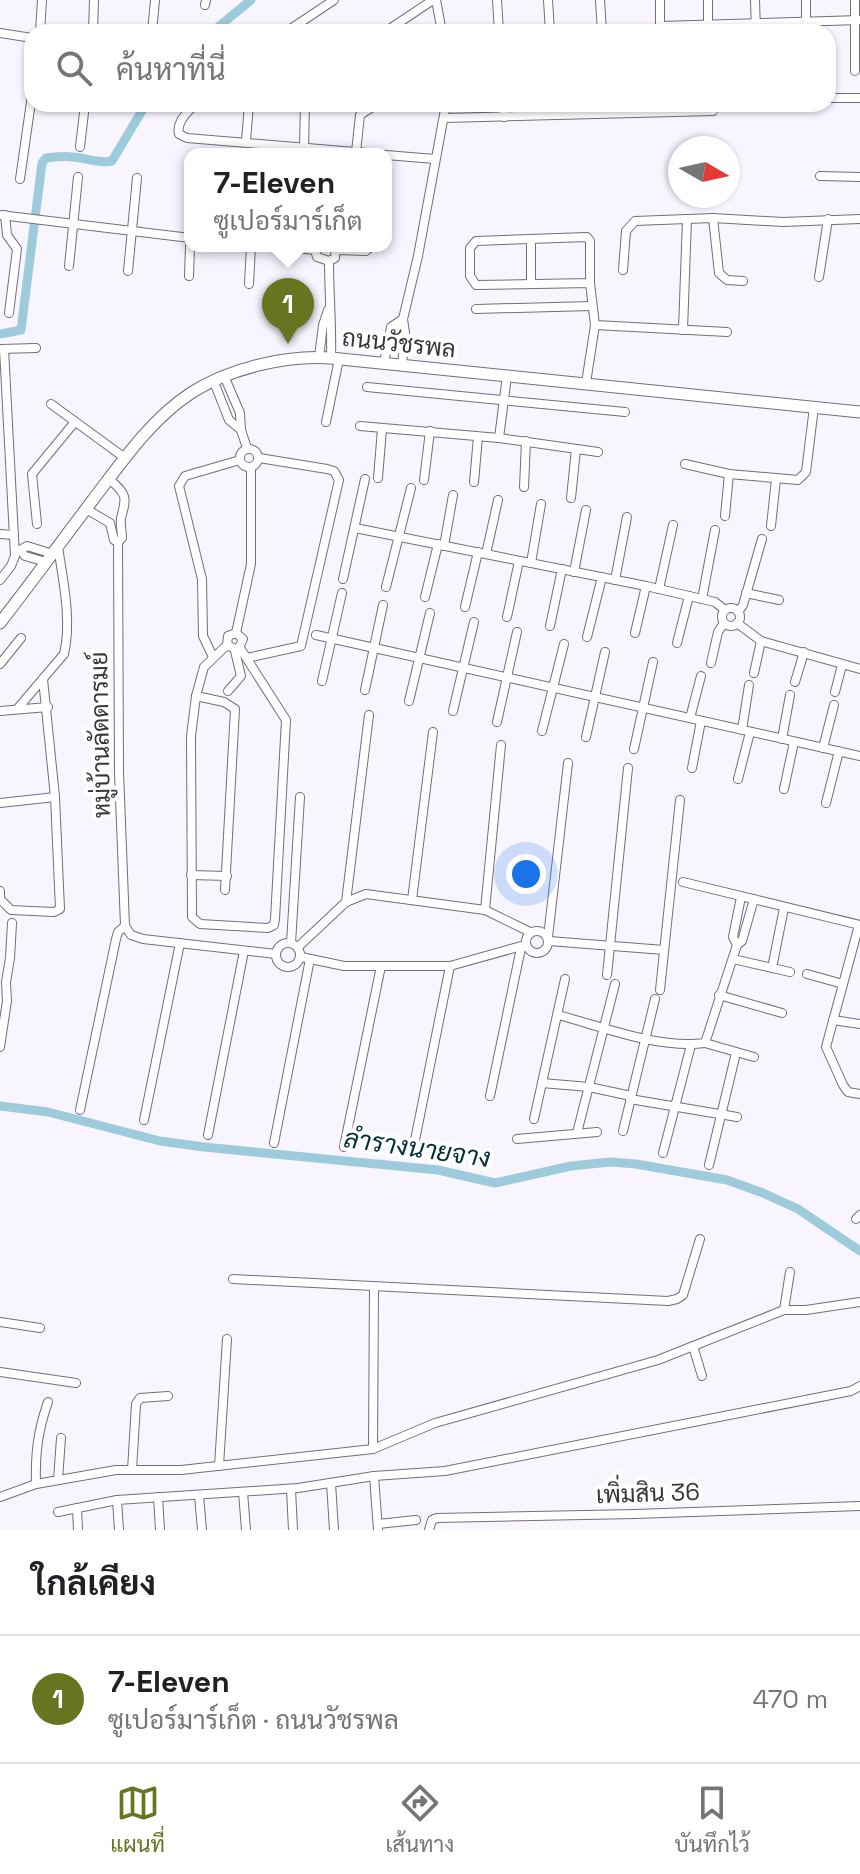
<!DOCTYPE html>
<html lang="th">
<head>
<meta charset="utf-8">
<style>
  :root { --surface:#fff; --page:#f2f2f2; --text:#202124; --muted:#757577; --line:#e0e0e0; --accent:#677420 }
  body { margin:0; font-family:"Space Grotesk",Sarabun,sans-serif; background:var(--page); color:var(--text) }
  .compass { position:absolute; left:668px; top:136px; width:72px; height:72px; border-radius:50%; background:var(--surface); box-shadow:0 2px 6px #0004; rotate:99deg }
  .you { position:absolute; left:526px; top:874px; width:28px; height:28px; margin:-20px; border:6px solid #fff; border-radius:50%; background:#1a73e8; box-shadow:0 0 0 12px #1a73e833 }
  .badge { display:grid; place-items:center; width:52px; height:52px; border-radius:50%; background:var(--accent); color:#fff; font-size:26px; font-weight:700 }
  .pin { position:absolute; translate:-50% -66px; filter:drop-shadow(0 2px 4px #0008) }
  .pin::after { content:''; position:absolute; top:42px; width:28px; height:24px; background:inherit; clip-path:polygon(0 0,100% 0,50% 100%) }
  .popup { position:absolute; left:184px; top:148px; width:208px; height:104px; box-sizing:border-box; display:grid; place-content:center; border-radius:16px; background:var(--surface); filter:drop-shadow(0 2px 6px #0005); font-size:26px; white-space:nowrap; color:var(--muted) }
  .popup b { font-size:30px; color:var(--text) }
  .popup::after { content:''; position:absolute; left:50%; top:100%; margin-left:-16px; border:16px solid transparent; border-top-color:var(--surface) }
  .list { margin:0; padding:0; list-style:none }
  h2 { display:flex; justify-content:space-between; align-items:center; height:104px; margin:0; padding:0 32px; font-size:34px }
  h2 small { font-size:26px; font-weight:400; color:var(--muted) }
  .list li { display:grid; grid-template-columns:52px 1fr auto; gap:24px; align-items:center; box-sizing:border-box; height:128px; padding:0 32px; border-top:2px solid var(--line) }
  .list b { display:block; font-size:30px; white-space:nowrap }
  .list p { margin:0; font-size:26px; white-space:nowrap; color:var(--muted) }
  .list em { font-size:26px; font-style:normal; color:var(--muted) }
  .icon { flex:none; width:44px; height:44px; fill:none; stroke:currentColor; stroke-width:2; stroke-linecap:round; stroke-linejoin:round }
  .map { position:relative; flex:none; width:860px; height:1530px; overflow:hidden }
  .search { position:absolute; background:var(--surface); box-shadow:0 2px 6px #0004; left:24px; right:24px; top:24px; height:88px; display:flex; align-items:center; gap:20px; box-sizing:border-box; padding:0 28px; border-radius:24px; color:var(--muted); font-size:30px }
  .sheet { height:232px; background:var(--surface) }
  nav { display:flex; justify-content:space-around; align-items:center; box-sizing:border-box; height:112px; border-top:2px solid var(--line); background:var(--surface); font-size:22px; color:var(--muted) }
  nav a { display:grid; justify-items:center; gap:4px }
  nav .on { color:var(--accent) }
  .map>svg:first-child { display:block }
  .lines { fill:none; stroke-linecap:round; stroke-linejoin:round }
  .canal { stroke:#9dcbdb; stroke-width:9 }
  .street-casing { stroke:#736d7c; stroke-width:10 }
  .secondary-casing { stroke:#736d7c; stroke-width:13 }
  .street { stroke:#fff; stroke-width:8 }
  .secondary { stroke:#fff; stroke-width:11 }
  .labels { text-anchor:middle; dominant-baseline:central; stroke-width:8; stroke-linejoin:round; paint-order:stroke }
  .street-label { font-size:24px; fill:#38363c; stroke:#fff }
  .water-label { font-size:26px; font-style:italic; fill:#04303c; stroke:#fff }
</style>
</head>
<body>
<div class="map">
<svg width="860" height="1530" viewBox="0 0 860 1530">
  <rect width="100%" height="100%" fill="#f9f5ff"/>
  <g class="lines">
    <!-- canal -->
    <g class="canal">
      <polyline points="212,32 251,0"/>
      <path d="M0,334L21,330L42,163L46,158C54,157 64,156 73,157C87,158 98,164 112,161L146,104"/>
      <polyline points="0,1106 48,1112 160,1141 204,1147 438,1170 495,1183 571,1166 610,1162 636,1164 727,1180 763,1193 798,1209 860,1251"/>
    </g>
    <defs>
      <g id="street">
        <polyline points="436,0 442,32"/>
        <polyline points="497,0 499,32"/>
        <polyline points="548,0 550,32"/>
        <polyline points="600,0 602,32"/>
        <polyline points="660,0 660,32"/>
        <polyline points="708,0 708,32"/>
        <polyline points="755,0 756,32"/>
        <polyline points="806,0 806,32"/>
        <polyline points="855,0 855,71"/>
        <polyline points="205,5 206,0"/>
        <polyline points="660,26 860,20"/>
        <polyline points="40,32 42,0"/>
        <polyline points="93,32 94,0"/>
        <polyline points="152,32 155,0"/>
        <polyline points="286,32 334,0"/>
        <polyline points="385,32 433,0"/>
        <polyline points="0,33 32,38"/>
        <polyline points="828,98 860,98"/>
        <path d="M195,104C187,113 176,122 179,134L187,138L379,154"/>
        <polyline points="503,104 504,117"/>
        <polyline points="445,118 713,111"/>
        <polyline points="246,141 249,104"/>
        <polyline points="80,147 85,104"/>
        <polyline points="304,148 305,104"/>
        <polyline points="356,152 360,115 377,104"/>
        <polyline points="386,155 435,159"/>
        <polyline points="820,176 860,177"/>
        <polyline points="20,179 32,95"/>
        <polyline points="0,215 190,238"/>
        <polyline points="5,215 7,235 17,249 9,313"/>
        <polyline points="713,218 719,273 727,280 743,281"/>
        <polyline points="531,239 531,284"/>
        <polyline points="275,246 315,250"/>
        <polyline points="315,250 317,257 329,261 335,258 336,246"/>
        <polyline points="337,250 366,251 371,246"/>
        <path d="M329,261C329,294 332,325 331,358"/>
        <polyline points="69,266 78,177"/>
        <polyline points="623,270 626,231 635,221 713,218 783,222 860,219"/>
        <polyline points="128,271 137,178"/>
        <polyline points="189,276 190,246"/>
        <polyline points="819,277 828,219"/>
        <polyline points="249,284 251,246"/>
        <polyline points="476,309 592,306"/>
        <polyline points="595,325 727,332"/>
        <polyline points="683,330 687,219"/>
        <polyline points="1,349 36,348"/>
        <polyline points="319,357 323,325 328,310"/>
        <polyline points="384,363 391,327 403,319"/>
        <polyline points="402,365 405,333 403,319 418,256 446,104"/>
        <polyline points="225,378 240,413 241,430 247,448"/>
        <polyline points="214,382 229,420 241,430"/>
        <polyline points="586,383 595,325 590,283 590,241 587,237 476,241 470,248 470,276 476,285 590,283"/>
        <polyline points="367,387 625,412"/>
        <polyline points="51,404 125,458"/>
        <polyline points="326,422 339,359"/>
        <polyline points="360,426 499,438 598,452"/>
        <polyline points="499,438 507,376"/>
        <circle cx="249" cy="458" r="9"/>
        <polyline points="685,464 729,474 798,480 806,472 814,407"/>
        <polyline points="378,478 382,429"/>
        <path d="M109,479C127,494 127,497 121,518C120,524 122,531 122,538L118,542L119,772L125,926L131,935L143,939L276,954"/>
        <polyline points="424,480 430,431"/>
        <polyline points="474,482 478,437"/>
        <polyline points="524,487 526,441"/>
        <polyline points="571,498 576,449"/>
        <polyline points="86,509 110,523 114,540 118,542"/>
        <polyline points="725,516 729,474"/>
        <polyline points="37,524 32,474 74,423"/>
        <polyline points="771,526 776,479"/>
        <polyline points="355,528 646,586 715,602 725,610"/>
        <polyline points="0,534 14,535"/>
        <polyline points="444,546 453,495"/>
        <polyline points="486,554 498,500"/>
        <polyline points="46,562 25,556 20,550 27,546 53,554"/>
        <polyline points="531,563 541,504"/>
        <polyline points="574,572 586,510"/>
        <polyline points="343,579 365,479"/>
        <polyline points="0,580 11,566 15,556 4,349"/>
        <polyline points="615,580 627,517"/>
        <polyline points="386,587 411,488"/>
        <polyline points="659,589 673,525"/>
        <polyline points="746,593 779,600"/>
        <polyline points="425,597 438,544"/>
        <polyline points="702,599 715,530"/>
        <polyline points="465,607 478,552"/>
        <circle cx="731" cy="617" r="9"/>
        <polyline points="738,612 743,605 762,539"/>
        <polyline points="507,617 519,561"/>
        <polyline points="737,623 761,641 860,669"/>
        <polyline points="550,626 562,569"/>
        <polyline points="236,633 251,564 251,467"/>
        <polyline points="635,633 646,586"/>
        <polyline points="316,635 860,756"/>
        <polyline points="587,637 602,577"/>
        <polyline points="677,643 689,596"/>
        <polyline points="227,645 238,650 243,639 236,633 228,636 227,645 204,667 196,696 191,736 192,917 200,924 268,928 274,925 275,919 286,720 240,648"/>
        <polyline points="213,657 203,636 202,579 179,486 185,476 240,460"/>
        <polyline points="247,658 301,646 339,480 334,471 327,469 259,458"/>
        <polyline points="711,663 718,632 724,623"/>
        <polyline points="0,664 21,638"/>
        <polyline points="754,673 761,641"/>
        <polyline points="322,681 342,593"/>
        <polyline points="795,682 804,652"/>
        <polyline points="365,690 383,605"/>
        <polyline points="228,691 241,676 235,651"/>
        <polyline points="835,692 842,665"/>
        <polyline points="196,696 224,702 235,709 225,890"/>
        <polyline points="409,701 430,613"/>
        <path d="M18,708L64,654C72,621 63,580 58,547"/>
        <polyline points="0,711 48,707"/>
        <polyline points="453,711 474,622"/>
        <polyline points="690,718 701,676"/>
        <polyline points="497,722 517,632"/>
        <polyline points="742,730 749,685"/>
        <polyline points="542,731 564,644"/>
        <polyline points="586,737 605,652"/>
        <polyline points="782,739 790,695"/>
        <polyline points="823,748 834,705"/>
        <polyline points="634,749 653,662"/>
        <polyline points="692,768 701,721"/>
        <polyline points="738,779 750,732"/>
        <polyline points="784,789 794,742"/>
        <polyline points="0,803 55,797"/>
        <polyline points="826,803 839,751"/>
        <polyline points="191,875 227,876"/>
        <polyline points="683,882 860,925"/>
        <polyline points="0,891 0,899 11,910 54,912 60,909 55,797 43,679"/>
        <polyline points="412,900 433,732"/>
        <polyline points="346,902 369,715"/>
        <polyline points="485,910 501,745"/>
        <polyline points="859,925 826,1047 843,1085 848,1092 860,1094"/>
        <circle cx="537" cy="942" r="11"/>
        <polyline points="548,937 568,763"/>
        <polyline points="549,941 664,950"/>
        <circle cx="288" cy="955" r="12"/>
        <polyline points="291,943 300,797"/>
        <polyline points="737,945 733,937 741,897"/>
        <polyline points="298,947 346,902 366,894 485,910 530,932"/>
        <polyline points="301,957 344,966 450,966 525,945"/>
        <polyline points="733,959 790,972"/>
        <polyline points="772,968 784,908"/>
        <polyline points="807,974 843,984"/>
        <polyline points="607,975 628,768"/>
        <polyline points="660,990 680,800"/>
        <polyline points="719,995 782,1013"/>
        <path d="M558,1015C604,1027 657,1049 705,1043L737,945L742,941L754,899"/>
        <polyline points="833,1020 860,1024"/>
        <polyline points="705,1043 754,1057"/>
        <polyline points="0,1047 7,1001 6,982 10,958 12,923"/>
        <polyline points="542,1083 589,1087 631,1096"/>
        <polyline points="490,1096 521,948"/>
        <polyline points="630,1099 737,1117"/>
        <polyline points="80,1110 116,939 118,932 125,926"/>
        <polyline points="534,1119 565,979"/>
        <polyline points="144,1120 180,943"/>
        <polyline points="623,1131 655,999"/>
        <polyline points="577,1133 615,984"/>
        <polyline points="208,1135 244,951"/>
        <polyline points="517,1139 597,1132"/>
        <polyline points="274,1143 310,959"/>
        <polyline points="344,1147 381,966"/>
        <polyline points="413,1150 450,966"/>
        <polyline points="663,1153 691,1045"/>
        <polyline points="709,1165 736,1053"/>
        <polyline points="856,1219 860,1215"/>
        <polyline points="233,1279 668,1301 677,1299 683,1295 700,1239"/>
        <polyline points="784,1310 790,1272"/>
        <polyline points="0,1322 40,1328"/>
        <polyline points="693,1346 702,1376"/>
        <polyline points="0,1372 76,1383"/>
        <polyline points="373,1449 374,1287"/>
        <polyline points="219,1466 227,1339"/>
        <polyline points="132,1470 136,1404 140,1398 168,1396"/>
        <polyline points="374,1476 378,1530"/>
        <polyline points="58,1480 61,1438"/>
        <polyline points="331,1483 334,1530"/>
        <path d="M36,1484C35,1454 38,1430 48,1402"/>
        <polyline points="291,1489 293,1530"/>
        <polyline points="243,1492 246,1530"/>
        <polyline points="199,1495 202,1530"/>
        <polyline points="0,1497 36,1484 116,1470 181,1470 373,1449 435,1423 658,1360 784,1310 806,1310 860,1302"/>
        <polyline points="158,1497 160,1530"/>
        <polyline points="117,1500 119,1530"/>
        <polyline points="77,1508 78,1530"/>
        <polyline points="58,1512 117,1500 298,1488 374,1476 445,1471 851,1391 860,1386"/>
        <polyline points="378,1524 416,1520"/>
        <polyline points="429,1530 432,1520 437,1518 635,1514 860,1506"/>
      </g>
      <path id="secondary" d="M0,623C31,583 61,542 92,501C121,463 150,420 191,393C230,368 286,355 331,358L860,412"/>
    </defs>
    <!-- street casing -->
    <use href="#street" class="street-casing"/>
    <!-- secondary casing -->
    <use href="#secondary" class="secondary-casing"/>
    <!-- street -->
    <use href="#street" class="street"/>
    <!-- secondary -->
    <use href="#secondary" class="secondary"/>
  </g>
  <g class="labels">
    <!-- street labels -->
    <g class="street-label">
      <text transform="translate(399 343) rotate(6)">ถนนวัชรพล</text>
      <text transform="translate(100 735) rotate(-91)">หมู่บ้านลัดดารมย์</text>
      <text transform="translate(648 1493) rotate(-2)">เพิ่มสิน 36</text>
    </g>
    <!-- water labels -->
    <g class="water-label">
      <text transform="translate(417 1148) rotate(8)">ลำรางนายจาง</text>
    </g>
  </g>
</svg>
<svg class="compass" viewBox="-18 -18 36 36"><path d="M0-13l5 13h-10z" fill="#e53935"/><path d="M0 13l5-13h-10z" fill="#757577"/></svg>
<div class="you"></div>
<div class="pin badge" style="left:288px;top:344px">1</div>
<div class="popup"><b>7-Eleven</b>ซูเปอร์มาร์เก็ต</div>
<div class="search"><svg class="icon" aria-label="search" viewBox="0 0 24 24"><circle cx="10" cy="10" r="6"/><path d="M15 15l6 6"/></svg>ค้นหาที่นี่</div>
</div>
<section class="sheet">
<h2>ใกล้เคียง<small></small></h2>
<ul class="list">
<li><span class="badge">1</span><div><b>7-Eleven</b><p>ซูเปอร์มาร์เก็ต · ถนนวัชรพล</p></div><em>470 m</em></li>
</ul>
</section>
<nav>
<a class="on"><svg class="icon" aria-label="map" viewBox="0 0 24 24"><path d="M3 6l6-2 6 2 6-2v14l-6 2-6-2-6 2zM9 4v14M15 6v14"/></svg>แผนที่</a>
<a><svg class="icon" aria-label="directions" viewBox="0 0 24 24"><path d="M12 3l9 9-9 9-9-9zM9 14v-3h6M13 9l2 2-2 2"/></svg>เส้นทาง</a>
<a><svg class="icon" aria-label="saved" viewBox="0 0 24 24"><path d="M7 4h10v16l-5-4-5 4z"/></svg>บันทึกไว้</a>
</nav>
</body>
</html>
